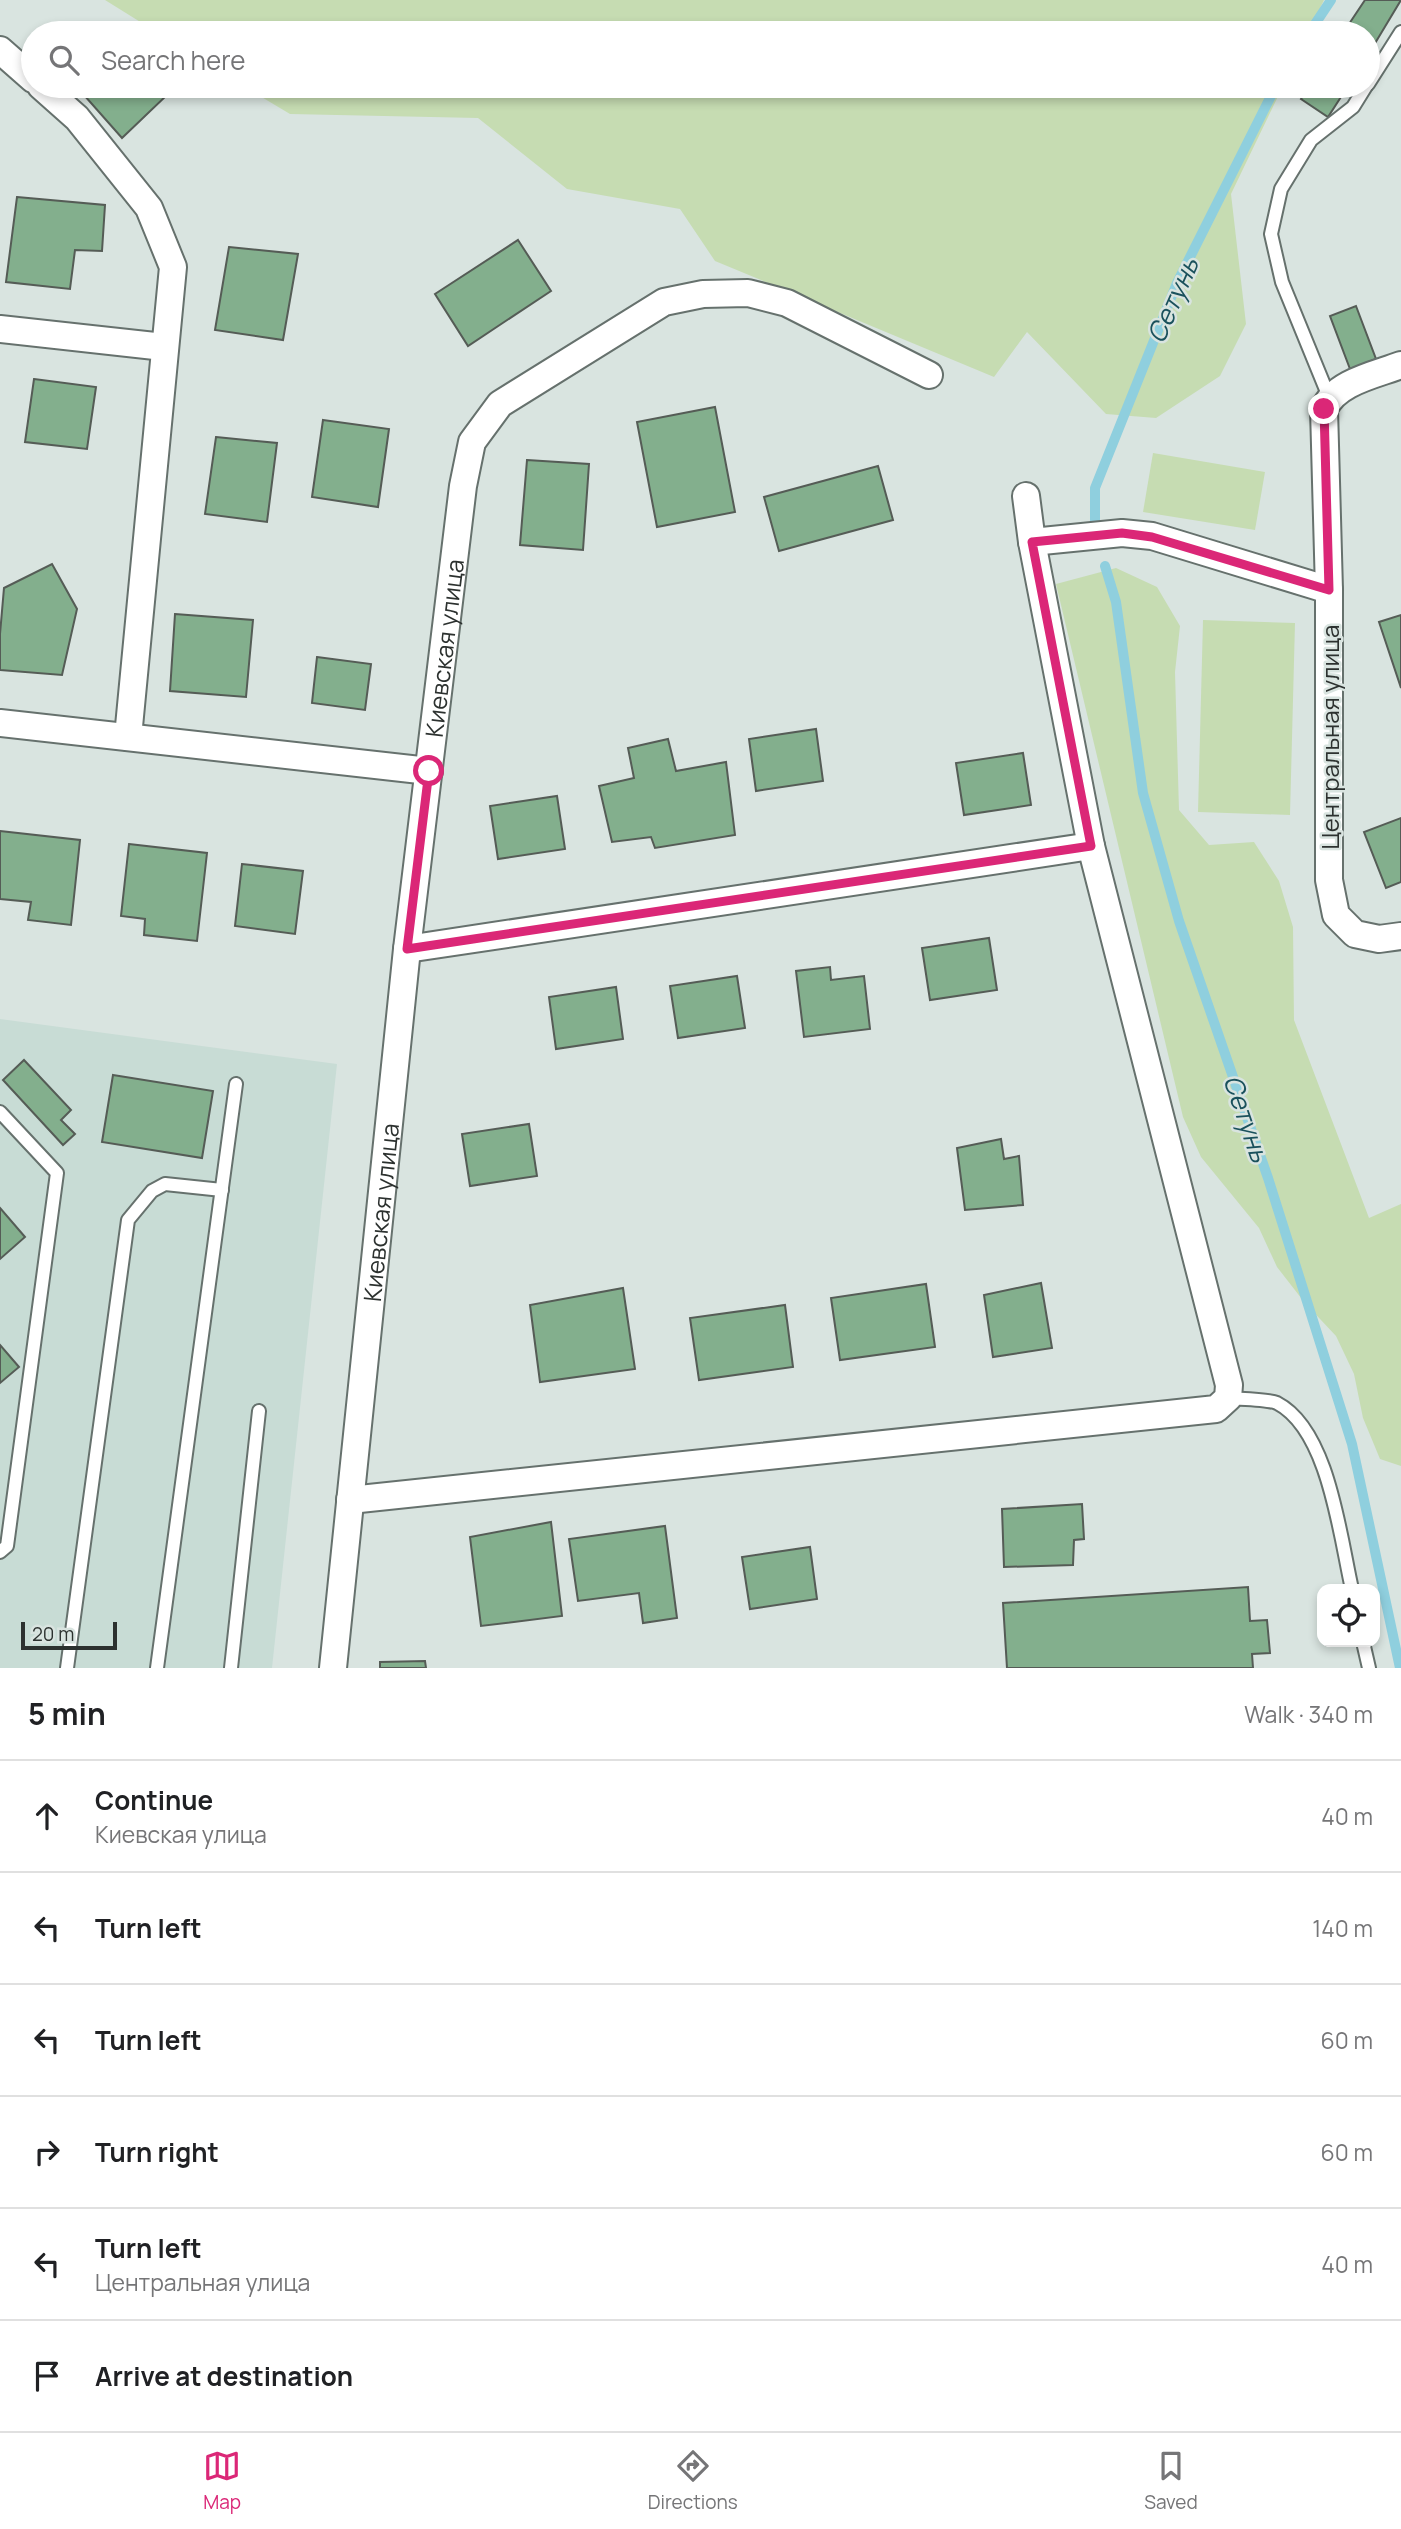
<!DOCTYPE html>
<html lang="en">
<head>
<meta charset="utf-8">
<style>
  :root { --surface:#fff; --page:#f2f2f2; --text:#202124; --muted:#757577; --line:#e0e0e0; --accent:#db2777 }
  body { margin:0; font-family:Manrope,sans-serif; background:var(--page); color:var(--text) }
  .controls { position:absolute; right:21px; bottom:21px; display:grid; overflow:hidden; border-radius:14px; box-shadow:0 4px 10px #0003 }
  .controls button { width:63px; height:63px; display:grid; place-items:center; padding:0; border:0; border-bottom:2px solid var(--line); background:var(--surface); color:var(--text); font:35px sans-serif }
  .scale { position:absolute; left:21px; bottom:18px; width:96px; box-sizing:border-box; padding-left:7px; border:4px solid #2c312f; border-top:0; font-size:19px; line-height:24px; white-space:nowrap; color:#2c312f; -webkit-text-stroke:5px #d9e4e0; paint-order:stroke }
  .stop { position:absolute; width:21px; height:21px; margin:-16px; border:5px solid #db2777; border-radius:50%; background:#fff }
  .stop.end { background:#db2777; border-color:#fff; box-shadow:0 2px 7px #0008 }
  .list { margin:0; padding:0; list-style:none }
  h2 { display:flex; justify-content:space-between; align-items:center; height:91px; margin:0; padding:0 28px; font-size:30px }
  h2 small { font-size:23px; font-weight:400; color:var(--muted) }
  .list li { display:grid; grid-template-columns:46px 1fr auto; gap:21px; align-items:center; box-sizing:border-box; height:112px; padding:0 28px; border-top:2px solid var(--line) }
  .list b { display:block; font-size:26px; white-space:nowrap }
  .list p { margin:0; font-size:23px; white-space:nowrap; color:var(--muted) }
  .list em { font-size:23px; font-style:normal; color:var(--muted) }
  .icon { flex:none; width:38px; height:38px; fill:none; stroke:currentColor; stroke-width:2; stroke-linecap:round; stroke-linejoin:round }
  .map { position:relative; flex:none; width:1401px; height:1668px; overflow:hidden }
  .search { position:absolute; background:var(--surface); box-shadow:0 4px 10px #0003; left:21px; right:21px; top:21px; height:77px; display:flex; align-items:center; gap:18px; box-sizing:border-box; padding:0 24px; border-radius:38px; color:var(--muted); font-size:26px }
  .sheet { height:763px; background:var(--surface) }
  nav { display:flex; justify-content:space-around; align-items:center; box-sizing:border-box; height:98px; border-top:2px solid var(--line); background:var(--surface); font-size:19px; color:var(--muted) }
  nav a { display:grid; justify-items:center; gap:4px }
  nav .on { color:var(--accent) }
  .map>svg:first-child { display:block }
  .built { fill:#c8dcd5 }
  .green { fill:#c6dcb2 }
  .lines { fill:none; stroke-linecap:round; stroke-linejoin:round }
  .stream { stroke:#8fcfde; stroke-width:10 }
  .building { fill:#83af8d; stroke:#555c56; stroke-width:2 }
  .service-casing { stroke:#66716d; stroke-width:16 }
  .minor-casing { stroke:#66716d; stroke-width:30 }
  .service { stroke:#fff; stroke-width:12 }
  .minor { stroke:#fff; stroke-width:26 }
  .route { stroke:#db2777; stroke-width:9 }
  .labels { text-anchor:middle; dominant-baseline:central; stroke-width:5; stroke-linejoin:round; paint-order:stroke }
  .street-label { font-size:24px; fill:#2c312f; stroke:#d9e4e0 }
  .water-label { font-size:26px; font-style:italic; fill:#1a515c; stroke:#d9e4e0 }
</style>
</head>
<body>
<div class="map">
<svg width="1401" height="1668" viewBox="0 0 1401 1668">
  <rect width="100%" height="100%" fill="#d9e4e0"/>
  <!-- built -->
  <polygon class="built" points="0,1019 337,1064 272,1668 0,1668"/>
  <!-- green -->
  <g class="green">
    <polygon points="105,0 1324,0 1308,33 158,33"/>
    <polygon points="243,86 1283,86 1231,194 1246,324 1220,376 1156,418 1106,414 1027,332 994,377 715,261 680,209 567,189 478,118 290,114"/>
    <polygon points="1153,453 1265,472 1255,530 1143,512"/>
    <polygon points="1116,568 1157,587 1180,626 1175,672 1179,810 1209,845 1254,842 1279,881 1293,927 1294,1020 1369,1218 1401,1204 1401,1466 1380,1459 1363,1418 1354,1374 1336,1336 1305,1303 1277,1267 1259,1228 1201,1157 1183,1117 1056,584"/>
    <polygon points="1203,620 1295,623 1290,815 1198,812"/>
  </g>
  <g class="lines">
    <!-- stream -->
    <g class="stream">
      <polyline points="1309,33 1331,0"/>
      <polyline points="1095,523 1095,488 1177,283 1276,86"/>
      <polyline points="1105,566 1116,602 1143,793 1179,921 1268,1178 1352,1444 1400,1668"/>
    </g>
  </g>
  <!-- building -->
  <g class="building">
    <polygon points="1365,0 1401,0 1368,55 1368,33 1343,33"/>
    <polygon points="76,86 159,86 167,95 122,138"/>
    <polygon points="1310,86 1348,86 1328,117 1301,99"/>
    <polygon points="17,197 105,205 102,251 75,250 70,289 6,282"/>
    <polygon points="518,240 551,291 468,346 435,294"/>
    <polygon points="229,247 298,254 283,340 215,330"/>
    <polygon points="1356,306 1376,359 1350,369 1330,316"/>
    <polygon points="34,379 96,387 87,449 25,442"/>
    <polygon points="715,407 735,512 657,527 637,422"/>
    <polygon points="323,420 389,429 378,507 312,497"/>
    <polygon points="216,437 277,443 267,522 205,514"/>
    <polygon points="527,460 589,464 583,550 520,545"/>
    <polygon points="878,466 893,520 779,551 764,497"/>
    <polygon points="52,564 77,609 62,675 0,670 0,634 4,588"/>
    <polygon points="175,614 253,620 246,697 170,691"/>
    <polygon points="1401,615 1401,688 1379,622"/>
    <polygon points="317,657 371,664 365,710 312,703"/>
    <polygon points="816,729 823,781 756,791 749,739"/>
    <polygon points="668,739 676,771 726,762 735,835 655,848 651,837 612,842 599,786 634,778 628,748"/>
    <polygon points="1023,753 1031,805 964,815 956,763"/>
    <polygon points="557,796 565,849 498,859 490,806"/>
    <polygon points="1401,818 1401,882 1386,888 1364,832"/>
    <polygon points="0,831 80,840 71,925 28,920 31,902 0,899"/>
    <polygon points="129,844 207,853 197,941 144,935 145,919 121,916"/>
    <polygon points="242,864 303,871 295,934 235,926"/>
    <polygon points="989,938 997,990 930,1000 922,948"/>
    <polygon points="830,967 831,980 864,976 870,1029 804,1037 796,971"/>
    <polygon points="737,976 745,1028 678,1038 670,986"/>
    <polygon points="616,987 623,1039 556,1049 549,997"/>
    <polygon points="24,1060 71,1110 61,1120 75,1134 63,1145 3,1080"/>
    <polygon points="113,1075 213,1091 202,1158 102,1142"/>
    <polygon points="529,1124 537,1176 470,1186 462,1134"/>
    <polygon points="1001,1139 1004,1159 1019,1156 1023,1205 965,1210 957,1148"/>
    <polygon points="0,1208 25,1237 0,1259"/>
    <polygon points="1041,1283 1052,1348 993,1357 984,1295"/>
    <polygon points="926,1284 935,1347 840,1360 831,1298"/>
    <polygon points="623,1288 635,1369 540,1382 530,1305"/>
    <polygon points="785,1305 793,1367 699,1380 690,1318"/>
    <polygon points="0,1345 19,1367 0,1383"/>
    <polygon points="1082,1504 1084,1539 1074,1540 1073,1565 1004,1567 1002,1509"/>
    <polygon points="551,1522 562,1616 481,1626 470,1537"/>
    <polygon points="665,1526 677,1618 643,1623 639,1593 578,1601 569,1539"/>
    <polygon points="810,1547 817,1599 750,1609 742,1557"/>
    <polygon points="1248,1587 1250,1621 1267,1620 1270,1653 1252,1654 1253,1668 1007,1668 1003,1603"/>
    <polygon points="425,1661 426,1668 380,1668 380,1662"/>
  </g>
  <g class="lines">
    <defs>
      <g id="service">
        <polyline points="1368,84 1401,32"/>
        <polyline points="1329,397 1282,282 1271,234 1281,189 1311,140 1353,107 1366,86"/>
        <polyline points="0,1112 57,1173 7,1546 0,1552"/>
        <path d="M1228,1398C1240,1399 1267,1399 1277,1403C1329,1430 1340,1537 1352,1589"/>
        <polyline points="1363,1642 1369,1668"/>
        <polyline points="67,1668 128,1220 152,1191 165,1184 222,1190"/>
        <polyline points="157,1668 236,1084"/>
        <polyline points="231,1668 259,1411"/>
      </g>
      <g id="minor">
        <polyline points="0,50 33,79"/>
        <polyline points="41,86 77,118 149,208 173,267 128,737"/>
        <polyline points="0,329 164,347"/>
        <path d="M1401,365C1375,375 1336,382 1324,409L1329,590V880L1336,915L1355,934L1379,939L1401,936"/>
        <polyline points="1032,542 1122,533 1152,536 1329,590"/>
        <polyline points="0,723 429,771"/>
        <polyline points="407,949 1091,846"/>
        <polyline points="350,1500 1216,1409 1228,1398 1229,1385 1091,846 1032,542 1026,496"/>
        <path id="s1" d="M333,1668L407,949L463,486L472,442L500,404L664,302L703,294L748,293L787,303L929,375"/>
      </g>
    </defs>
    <!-- service casing -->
    <use href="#service" class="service-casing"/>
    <!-- minor casing -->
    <use href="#minor" class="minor-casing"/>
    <!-- service -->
    <use href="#service" class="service"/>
    <!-- minor -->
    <use href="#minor" class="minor"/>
  </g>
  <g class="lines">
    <!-- route -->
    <polyline class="route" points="429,771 407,949 1091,846 1032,542 1122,533 1152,537 1329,590 1324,409"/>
  </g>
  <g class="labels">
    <!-- street labels -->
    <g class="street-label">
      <text stroke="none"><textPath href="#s1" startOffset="1026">Киевская улица</textPath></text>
      <text transform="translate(1329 737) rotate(-90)">Центральная улица</text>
      <text stroke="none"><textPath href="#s1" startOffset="458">Киевская улица</textPath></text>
    </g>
    <!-- water labels -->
    <g class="water-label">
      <text transform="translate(1172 300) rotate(-66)">Сетунь</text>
      <text transform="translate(1247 1118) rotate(71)">Сетунь</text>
    </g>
  </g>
</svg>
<div class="controls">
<button><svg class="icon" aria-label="locate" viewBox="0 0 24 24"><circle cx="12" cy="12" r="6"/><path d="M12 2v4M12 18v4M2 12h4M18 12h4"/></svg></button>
</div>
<div class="scale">20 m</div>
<div class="stop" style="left:429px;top:771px"></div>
<div class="stop end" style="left:1324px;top:409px"></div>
<div class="search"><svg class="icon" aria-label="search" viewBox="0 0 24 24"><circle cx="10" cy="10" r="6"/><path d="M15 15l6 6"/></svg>Search here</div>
</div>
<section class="sheet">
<h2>5 min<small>Walk · 340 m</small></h2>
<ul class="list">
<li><svg class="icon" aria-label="ahead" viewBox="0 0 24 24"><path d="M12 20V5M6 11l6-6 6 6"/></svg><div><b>Continue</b><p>Киевская улица</p></div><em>40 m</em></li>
<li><svg class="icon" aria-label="left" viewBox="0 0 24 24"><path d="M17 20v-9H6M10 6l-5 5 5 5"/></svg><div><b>Turn left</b></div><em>140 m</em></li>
<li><svg class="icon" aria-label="left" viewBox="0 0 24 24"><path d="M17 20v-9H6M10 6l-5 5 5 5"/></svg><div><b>Turn left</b></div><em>60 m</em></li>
<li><svg class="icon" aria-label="right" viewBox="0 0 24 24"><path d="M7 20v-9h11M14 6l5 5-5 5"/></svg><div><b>Turn right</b></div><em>60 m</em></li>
<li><svg class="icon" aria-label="left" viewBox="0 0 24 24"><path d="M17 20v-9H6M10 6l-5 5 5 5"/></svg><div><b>Turn left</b><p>Центральная улица</p></div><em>40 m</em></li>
<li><svg class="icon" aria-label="arrive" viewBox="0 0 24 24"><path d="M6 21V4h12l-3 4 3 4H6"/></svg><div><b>Arrive at destination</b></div></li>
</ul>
</section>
<nav>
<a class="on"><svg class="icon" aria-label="map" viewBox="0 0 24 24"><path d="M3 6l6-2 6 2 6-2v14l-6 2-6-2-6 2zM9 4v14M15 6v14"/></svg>Map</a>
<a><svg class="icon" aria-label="directions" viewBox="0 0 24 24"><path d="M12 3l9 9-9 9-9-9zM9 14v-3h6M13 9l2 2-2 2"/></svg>Directions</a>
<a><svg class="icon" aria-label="saved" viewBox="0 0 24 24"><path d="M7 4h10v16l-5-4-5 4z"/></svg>Saved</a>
</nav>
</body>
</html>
